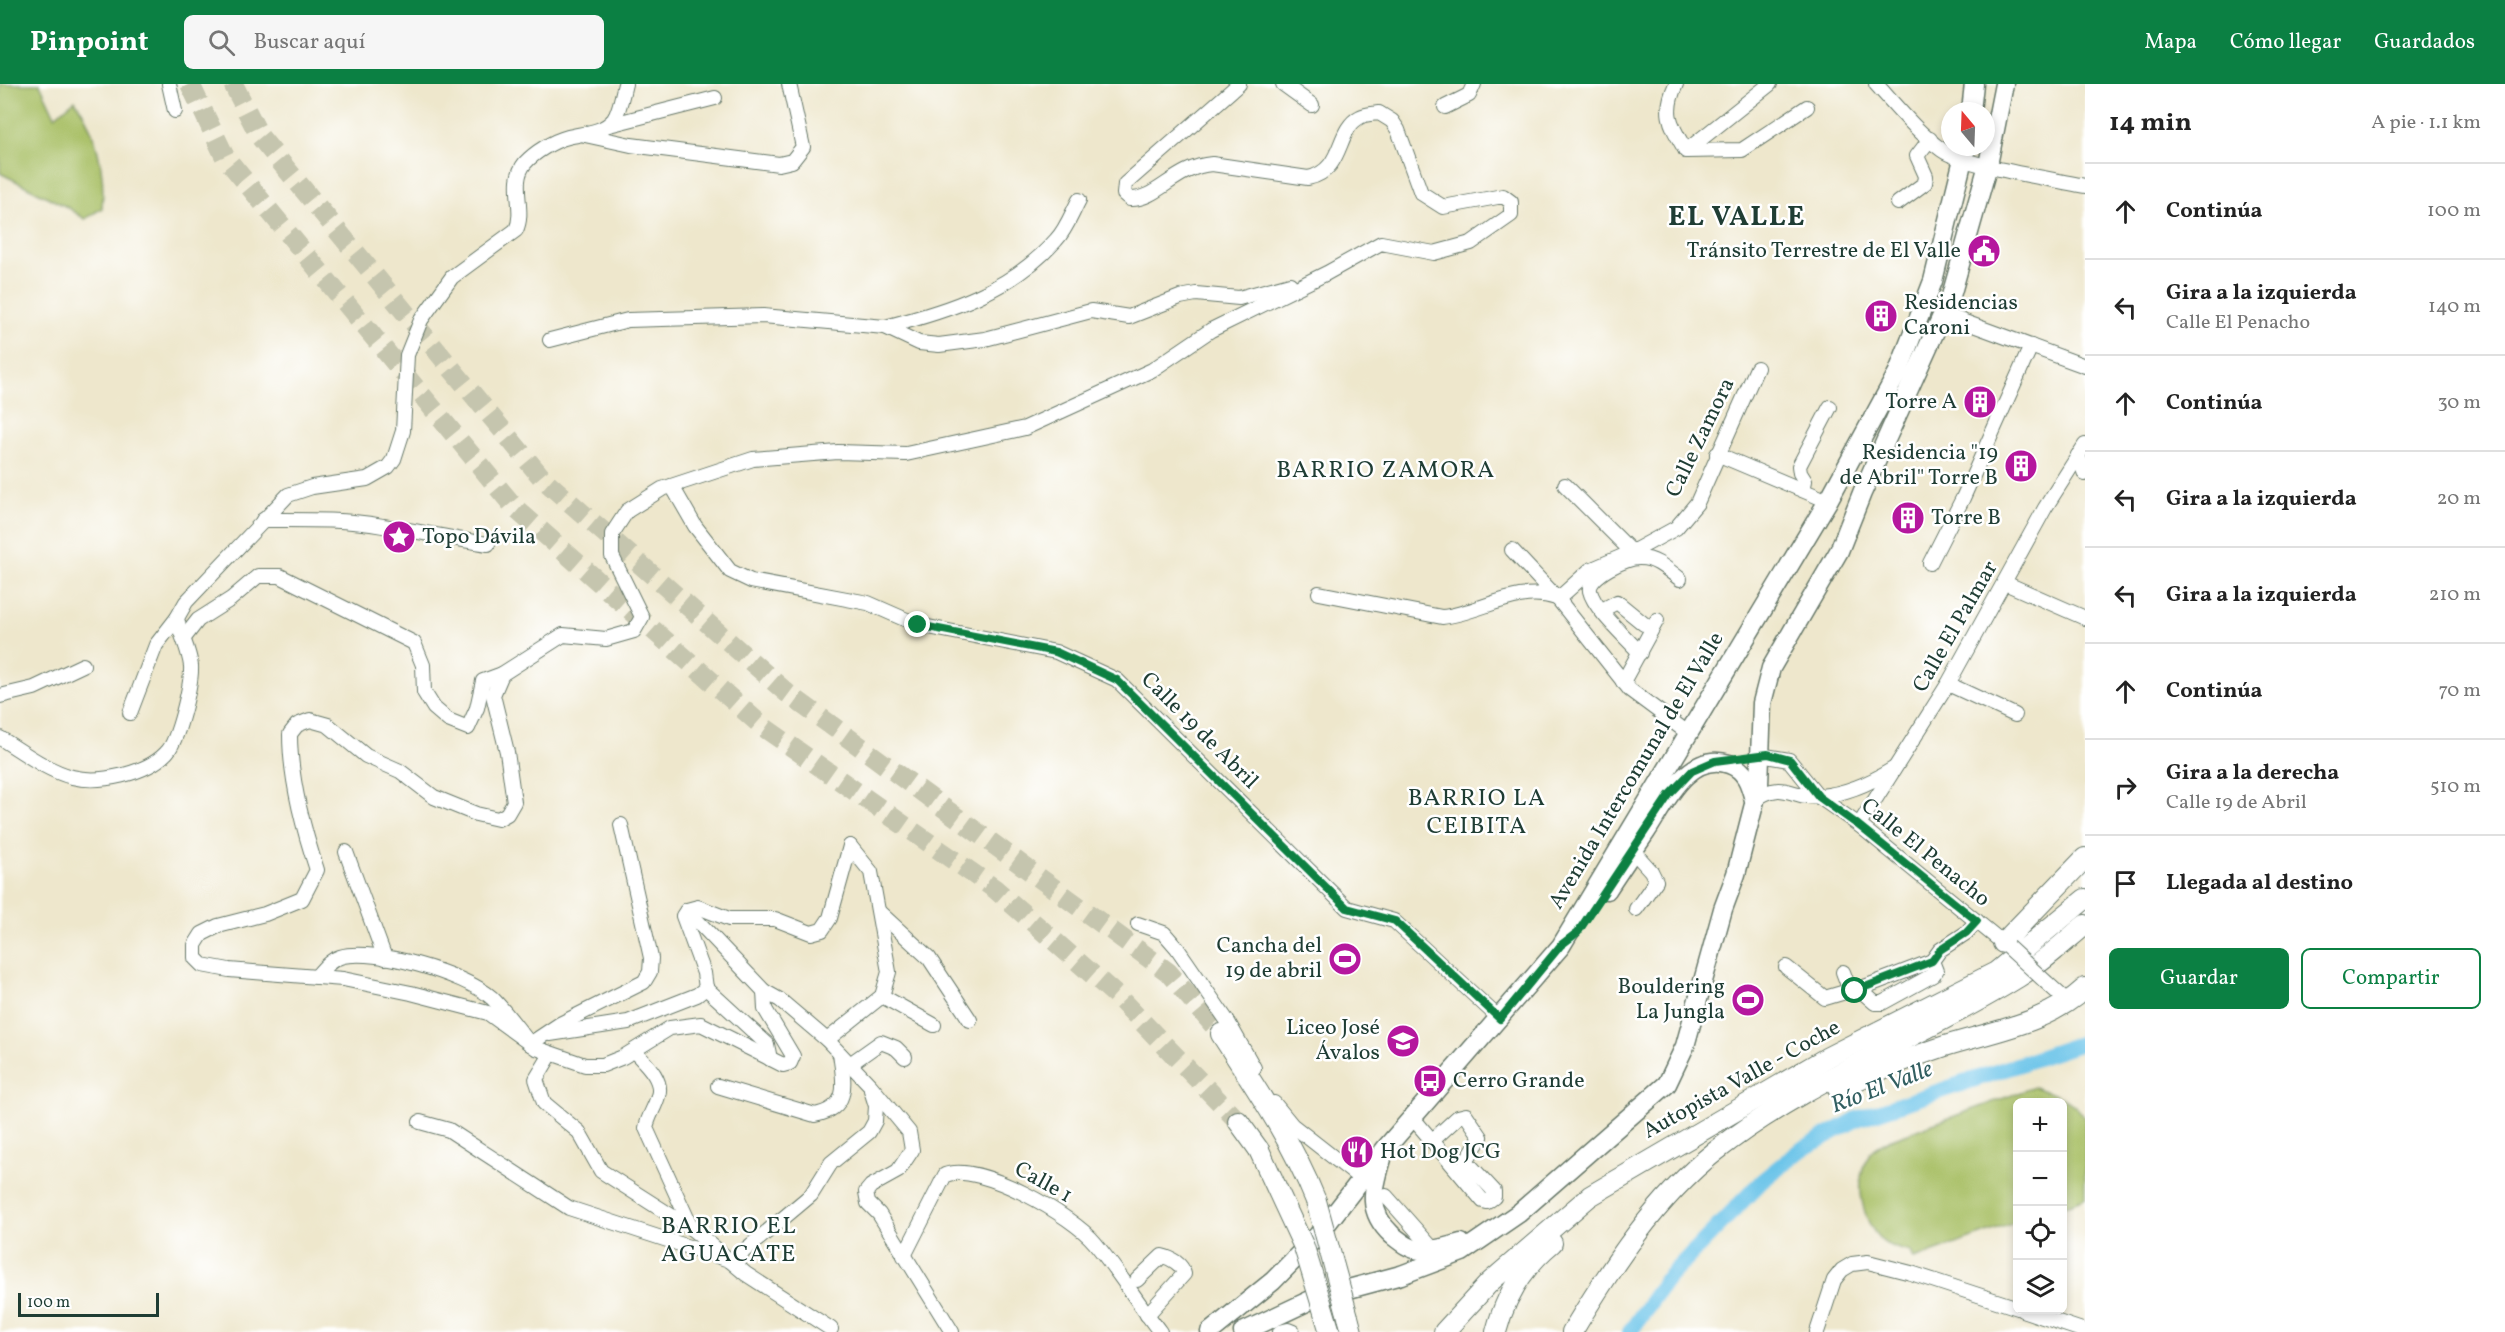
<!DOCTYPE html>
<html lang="es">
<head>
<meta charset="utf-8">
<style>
  :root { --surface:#fff; --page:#f6f6f6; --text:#222; --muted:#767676; --line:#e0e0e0; --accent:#0b8043 }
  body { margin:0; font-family:Vollkorn,serif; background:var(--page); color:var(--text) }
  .controls { position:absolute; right:18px; bottom:18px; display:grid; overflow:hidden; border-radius:9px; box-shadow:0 3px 9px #0003 }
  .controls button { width:54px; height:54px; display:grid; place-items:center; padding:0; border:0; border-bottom:2px solid var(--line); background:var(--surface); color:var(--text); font:30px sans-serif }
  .compass { position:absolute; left:1941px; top:18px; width:54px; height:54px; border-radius:50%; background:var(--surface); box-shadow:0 3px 9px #0003; rotate:341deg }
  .scale { position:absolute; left:18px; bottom:15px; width:141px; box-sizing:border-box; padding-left:6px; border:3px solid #1f3d34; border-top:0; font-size:16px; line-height:21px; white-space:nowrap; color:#1f3d34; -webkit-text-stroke:4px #fff; paint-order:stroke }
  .stop { position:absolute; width:18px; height:18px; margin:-14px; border:4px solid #0b8043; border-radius:50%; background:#fff }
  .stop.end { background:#0b8043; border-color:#fff; box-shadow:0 2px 6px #0008 }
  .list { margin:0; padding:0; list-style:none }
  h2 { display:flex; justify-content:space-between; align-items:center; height:78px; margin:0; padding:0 24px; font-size:26px }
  h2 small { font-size:20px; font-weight:400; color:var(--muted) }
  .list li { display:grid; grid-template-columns:39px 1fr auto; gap:18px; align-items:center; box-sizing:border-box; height:96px; padding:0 24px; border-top:2px solid var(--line) }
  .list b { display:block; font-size:22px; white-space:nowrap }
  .list p { margin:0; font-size:20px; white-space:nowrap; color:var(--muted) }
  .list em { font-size:20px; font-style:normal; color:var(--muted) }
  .actions { display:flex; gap:12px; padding:18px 24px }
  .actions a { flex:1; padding:14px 0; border:2px solid var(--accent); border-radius:9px; text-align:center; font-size:21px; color:var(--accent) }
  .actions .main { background:var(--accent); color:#fff }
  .icon { flex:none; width:33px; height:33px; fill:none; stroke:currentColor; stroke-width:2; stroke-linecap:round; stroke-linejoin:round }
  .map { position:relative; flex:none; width:2085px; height:1248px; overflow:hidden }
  header { display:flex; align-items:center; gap:36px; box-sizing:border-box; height:84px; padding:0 30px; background:var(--accent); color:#fff }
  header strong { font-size:28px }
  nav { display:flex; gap:33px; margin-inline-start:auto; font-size:21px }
  .search { width:420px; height:54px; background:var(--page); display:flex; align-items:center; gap:15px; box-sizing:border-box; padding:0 21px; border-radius:9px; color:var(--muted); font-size:22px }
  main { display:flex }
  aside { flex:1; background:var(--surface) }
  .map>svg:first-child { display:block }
  .green { fill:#a8bf65; stroke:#647e4c; stroke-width:1.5 }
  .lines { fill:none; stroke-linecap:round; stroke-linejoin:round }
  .river { stroke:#6cc4e9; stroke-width:16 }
  .highway-tunnel { stroke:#c5c5ae; stroke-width:20; stroke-dasharray:20 10; stroke-linecap:butt }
  .minor-casing { stroke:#677869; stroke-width:16 }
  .major-casing { stroke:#677869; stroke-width:21 }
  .highway-casing { stroke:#677869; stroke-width:22 }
  .minor { stroke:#fff; stroke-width:14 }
  .major { stroke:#fff; stroke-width:18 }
  .highway { stroke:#fff; stroke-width:20 }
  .minor-bridge-casing { stroke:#677869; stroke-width:16; stroke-linecap:butt }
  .highway-bridge-casing { stroke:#677869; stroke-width:22; stroke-linecap:butt }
  .minor-bridge { stroke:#fff; stroke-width:14 }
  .highway-bridge { stroke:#fff; stroke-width:20 }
  .route { stroke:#0b8043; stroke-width:8 }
  .labels { text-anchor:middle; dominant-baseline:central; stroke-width:5; stroke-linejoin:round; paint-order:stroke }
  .poi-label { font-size:22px; fill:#1f3d34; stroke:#fff; text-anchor:end }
  .street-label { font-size:22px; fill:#1f3d34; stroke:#fff }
  .neighbourhood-label { font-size:24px; letter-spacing:1.5px; fill:#1f3d34; stroke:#fff }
  .water-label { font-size:24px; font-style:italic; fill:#325f61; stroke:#fff }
  .district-label { font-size:28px; font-weight:bold; letter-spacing:1.5px; fill:#1f3d34; stroke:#fff }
</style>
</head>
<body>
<header>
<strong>Pinpoint</strong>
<div class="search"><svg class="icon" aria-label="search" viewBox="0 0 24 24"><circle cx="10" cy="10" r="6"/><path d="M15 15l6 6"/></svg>Buscar aquí</div>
<nav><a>Mapa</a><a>Cómo llegar</a><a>Guardados</a></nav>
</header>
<main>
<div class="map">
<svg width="2085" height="1248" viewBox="0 0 2085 1248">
  <rect width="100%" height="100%" fill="#fff"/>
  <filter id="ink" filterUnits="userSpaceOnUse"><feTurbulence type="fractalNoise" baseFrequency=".0167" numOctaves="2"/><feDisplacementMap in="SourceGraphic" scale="12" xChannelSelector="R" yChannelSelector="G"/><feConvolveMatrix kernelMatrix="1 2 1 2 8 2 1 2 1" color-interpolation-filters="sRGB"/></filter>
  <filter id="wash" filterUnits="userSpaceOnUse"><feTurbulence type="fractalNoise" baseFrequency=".008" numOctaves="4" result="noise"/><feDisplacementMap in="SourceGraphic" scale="24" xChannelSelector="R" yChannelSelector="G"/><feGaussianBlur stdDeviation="1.35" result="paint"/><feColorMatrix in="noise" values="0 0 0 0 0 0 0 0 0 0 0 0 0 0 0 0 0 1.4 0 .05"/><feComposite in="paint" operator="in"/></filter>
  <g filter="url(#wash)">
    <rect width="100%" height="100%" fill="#eee7cc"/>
    <!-- green -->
    <g class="green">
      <path d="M0,0H40L55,32L75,16C96,47 106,87 102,124L85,135L67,123L0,89Z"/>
      <path d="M2034,1003C2055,1011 2072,1014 2085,1034V1114L2063,1122L2062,1018H2018L2017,1138L1914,1175L1911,1168C1902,1166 1888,1163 1881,1156C1861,1135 1853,1094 1870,1069C1874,1064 1883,1060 1889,1056Z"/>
    </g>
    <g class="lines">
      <!-- river -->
      <polyline class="river" points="1630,1248 1665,1197 1762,1097 1799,1067 1857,1035 2085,958"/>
    </g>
  </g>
  <g filter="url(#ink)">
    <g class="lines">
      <!-- highway-tunnel -->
      <g class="highway-tunnel">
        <polyline points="190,0 225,73 515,424 762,642 995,805 1117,912 1238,1037"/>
        <polyline points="233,0 260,53 542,394 787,609 1168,888 1221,950"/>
      </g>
      <defs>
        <g id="minor">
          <polyline points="169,0 175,27"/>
          <polyline points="1283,0 1312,21"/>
          <path d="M1676,0C1662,30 1671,41 1686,67L1742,66L1807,23"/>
          <path d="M1876,0C1897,23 1917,48 1942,66C1964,82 2053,95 2085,102"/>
          <polyline points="1445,23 1469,11 1474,0"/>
          <polyline points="609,41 715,14"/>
          <polyline points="585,51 631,61 779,80 792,77 803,63 789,0"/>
          <polyline points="1686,67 1770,0"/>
          <polyline points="1898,119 1925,99 1926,92 1917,72 1930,55"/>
          <polyline points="1943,230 2085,282"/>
          <path d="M885,243C948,227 1011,207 1056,156C1066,146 1072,129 1079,116"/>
          <polyline points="550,256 628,236 763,232 885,243 919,259 939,261 985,255 1091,227 1129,233 1180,213 1196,210 1239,214 1290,200"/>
          <polyline points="1717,370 1828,417"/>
          <polyline points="2078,371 2085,390"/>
          <polyline points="1565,401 1632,468"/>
          <polyline points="672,402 695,442 730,487 751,497 868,519 918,541 1056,568 1117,596 1347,824 1394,837 1500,935"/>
          <polyline points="1803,406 1805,397 1800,389 1799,382 1830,323"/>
          <path d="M263,436C302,436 344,435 383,442C418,447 452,455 488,460"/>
          <polyline points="1512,466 1558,515 1630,606 1688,649"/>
          <polyline points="1930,479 1963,414 2031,262"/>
          <polyline points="2005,499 2085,534"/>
          <path d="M1319,509L1442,533C1480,529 1518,501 1556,514"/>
          <polyline points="1558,515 1590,486 1632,468 1676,444 1697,419 1757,284"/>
          <polyline points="1602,526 1617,518 1644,540"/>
          <polyline points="184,554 198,536 231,515 258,492 280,492 414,559 423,581 424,608 434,624 448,636 468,644 477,624 483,597 502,590"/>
          <path d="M1640,569C1627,554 1594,525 1590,507C1587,492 1627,473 1640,474C1656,474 1668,486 1680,495"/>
          <polyline points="1623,598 1657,536"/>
          <polyline points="1948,600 2015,631"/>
          <polyline points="0,612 34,604 83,581"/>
          <polyline points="130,629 156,561 177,534"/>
          <path d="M0,654C23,668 46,686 72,693C99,700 146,690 166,669C178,658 192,599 191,582C189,565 180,550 177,534L186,518L288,411L312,403L367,395L388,383L394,375L403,347L407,271L421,236L452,193L516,146C526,126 509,98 525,79C535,68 553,57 568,53C583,49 603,49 614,35C620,26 622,11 625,0"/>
          <polyline points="1760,671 1789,676 1819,713 1859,741 2008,863"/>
          <path d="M1754,716C1784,694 1792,716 1820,712C1845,710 1872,698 1893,685"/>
          <polyline points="1859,741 1948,600 2045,424 2085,361"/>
          <polyline points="1633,767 1651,787 1656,797 1636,825"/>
          <polyline points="346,768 385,874"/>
          <polyline points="687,826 764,907"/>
          <polyline points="879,828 929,874 970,936"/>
          <polyline points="1138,840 1164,849 1177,864 1228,938 1254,984"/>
          <polyline points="1786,883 1825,914 1852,906"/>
          <polyline points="1843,888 1849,904 1859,905 1932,877 1940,866 1966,849 1977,837"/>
          <path d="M316,893C323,885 330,876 340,873C374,863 466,890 492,914C506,928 518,945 530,960L560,940L644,898L650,888L651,874L621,741"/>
          <polyline points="2047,899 2069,919"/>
          <polyline points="706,904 767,960 770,975"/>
          <polyline points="1859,905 1875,919 1882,919 1933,891 1936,887 1932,877"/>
          <polyline points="882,912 934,941"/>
          <polyline points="550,950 628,938 697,911 706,904 704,889 683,832 687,826 698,823 729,835 775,835 811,849 822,846 830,834 850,762"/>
          <polyline points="827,956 882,912 889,888 871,788 850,762"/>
          <path d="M634,967C644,978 664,995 658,1012C655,1024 648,1032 646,1044L692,1145L746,1190L831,1245"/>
          <polyline points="551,970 536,995 544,1019 579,1048 601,1087 692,1145"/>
          <polyline points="850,980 881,958 896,964 905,973"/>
          <path d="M718,1002L815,1031C851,1024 844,998 840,970"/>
          <polyline points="1274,1019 1292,1041 1361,1095"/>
          <polyline points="1412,1033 1483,1117 1487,1118 1494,1113 1494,1107 1466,1077 1481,1053 1466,1031 1458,1033 1433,1056"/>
          <polyline points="420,1038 449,1046 569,1124 732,1177 811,1111 831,1079 869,1048 875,1037 876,1022 871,1006"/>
          <polyline points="1386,1112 1433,1165"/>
          <path d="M904,1172L945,1091C979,1077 1073,1132 1095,1159C1118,1187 1138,1219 1160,1248"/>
          <path d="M1137,1196L1162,1172C1171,1174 1182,1180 1184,1190L1147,1231"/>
          <polyline points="2022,1226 2085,1247"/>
          <path d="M952,1248L879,1130L868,1119L866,1108L871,1102L898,1087L912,1066L909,1048L870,1001L827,956L780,916L764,907L765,925L793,972L790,979L783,981L701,940L670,944L623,973L603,981H585L536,964L488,929L411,909L343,895L229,886L202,881L195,874V861L202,850L218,842L265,830L302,815L317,786C303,744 290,695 290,650L297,641L310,636L328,641L366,672L400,687L434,713L476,730L498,735L507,730L514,718L507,668L493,611L502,590L563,551L606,555L634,547L642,533L612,472V450L627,427L662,405L753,375L838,368L906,370L1025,344L1152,286L1211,246L1327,189L1381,159L1434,169L1471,159L1511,131V118L1503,112L1443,123L1421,109L1398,46L1392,37L1379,29C1373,30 1365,30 1360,33C1335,46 1345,86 1308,94L1212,80C1175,83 1157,116 1130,115L1124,110L1125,100L1239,0"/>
          <polyline points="1280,1248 1288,1246 1293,1248"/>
          <polyline points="1817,1248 1834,1196 1842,1186 1852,1180 1868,1178 1911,1189 2018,1224"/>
        </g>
        <g id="major">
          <polyline points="1971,27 1974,0"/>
          <path d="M1607,806C1620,786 1633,767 1646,748C1664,721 1688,666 1729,680C1746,686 1750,700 1754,716"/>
          <path d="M1382,1075C1373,1106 1366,1127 1392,1151C1401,1158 1409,1165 1420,1166C1434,1168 1449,1162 1461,1159"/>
          <polyline points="1210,1248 1273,1197 1318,1151 1385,1065 1561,862 1828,417 1898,288 1933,197 1966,63"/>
          <polyline points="1243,1248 1315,1214 1401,1191 1462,1168 1519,1129 1667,1000 1685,962 1723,825 1736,790 1759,701 1762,619 1771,584 1839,467 1862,409 1951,212 1988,81 2004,0"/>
        </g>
        <g id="highway">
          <polyline points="2003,859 2085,774"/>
          <path d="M1221,950C1256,1004 1292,1057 1316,1117"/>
          <path d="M1838,1005C1873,988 1908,974 1945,962C1993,947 2048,939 2085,904"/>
          <polyline points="1238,1037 1259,1066"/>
          <polyline points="1348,1233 1352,1248"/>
          <polyline points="1444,1248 1490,1198 1590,1112 1828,973 1996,888 2085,815"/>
          <path d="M1496,1248C1505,1213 1524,1182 1552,1159"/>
          <path d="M1572,1248C1611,1183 1656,1114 1716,1067C1807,995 1919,955 2017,894C2041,880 2063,859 2085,841"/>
        </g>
      </defs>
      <!-- minor casing -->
      <use href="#minor" class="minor-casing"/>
      <!-- major casing -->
      <use href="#major" class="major-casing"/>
      <!-- highway casing -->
      <use href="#highway" class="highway-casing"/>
      <!-- minor -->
      <use href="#minor" class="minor"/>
      <!-- major -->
      <use href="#major" class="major"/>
      <!-- highway -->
      <use href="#highway" class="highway"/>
      <defs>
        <polyline id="minor-bridge" points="2008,863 2047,899"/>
        <g id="highway-bridge">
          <polyline points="1259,1066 1304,1163 1330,1248"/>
          <polyline points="1316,1117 1348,1233"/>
        </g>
      </defs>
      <!-- minor-bridge casing -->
      <use href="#minor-bridge" class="minor-bridge-casing"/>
      <!-- highway-bridge casing -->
      <use href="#highway-bridge" class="highway-bridge-casing"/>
      <!-- minor-bridge -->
      <use href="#minor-bridge" class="minor-bridge"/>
      <!-- highway-bridge -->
      <use href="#highway-bridge" class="highway-bridge"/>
    </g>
  </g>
  <g class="lines" filter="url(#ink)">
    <!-- route -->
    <polyline class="route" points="918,541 1056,568 1117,596 1347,824 1395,837 1500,935 1561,861 1578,848 1669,711 1692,687 1715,677 1768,670 1790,676 1819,713 1858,741 1977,837 1966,849 1940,866 1932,877 1855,907"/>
  </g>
  <!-- icons -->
  <defs>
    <symbol id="civic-disc" viewBox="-11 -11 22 22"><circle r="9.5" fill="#b5179e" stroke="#fff"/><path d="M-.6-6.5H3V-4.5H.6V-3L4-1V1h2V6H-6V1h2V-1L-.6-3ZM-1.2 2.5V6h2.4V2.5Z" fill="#fff"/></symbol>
    <symbol id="building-disc" viewBox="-11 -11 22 22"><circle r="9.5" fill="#b5179e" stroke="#fff"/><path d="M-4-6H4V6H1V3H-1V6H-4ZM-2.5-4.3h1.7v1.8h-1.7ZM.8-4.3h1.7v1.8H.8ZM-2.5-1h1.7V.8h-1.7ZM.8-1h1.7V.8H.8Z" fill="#fff"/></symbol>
    <symbol id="sight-disc" viewBox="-11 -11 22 22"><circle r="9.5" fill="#b5179e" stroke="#fff"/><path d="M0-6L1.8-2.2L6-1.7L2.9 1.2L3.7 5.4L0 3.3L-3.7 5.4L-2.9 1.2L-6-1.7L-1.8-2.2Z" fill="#fff"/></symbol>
    <symbol id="stadium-disc" viewBox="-11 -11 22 22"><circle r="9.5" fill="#b5179e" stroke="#fff"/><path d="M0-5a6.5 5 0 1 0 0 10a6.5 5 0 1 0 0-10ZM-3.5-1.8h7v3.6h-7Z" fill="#fff"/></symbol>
    <symbol id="school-disc" viewBox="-11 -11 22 22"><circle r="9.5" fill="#b5179e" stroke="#fff"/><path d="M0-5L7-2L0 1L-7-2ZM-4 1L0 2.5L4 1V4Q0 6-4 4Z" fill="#fff"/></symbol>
    <symbol id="bus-disc" viewBox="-11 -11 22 22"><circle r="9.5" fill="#b5179e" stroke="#fff"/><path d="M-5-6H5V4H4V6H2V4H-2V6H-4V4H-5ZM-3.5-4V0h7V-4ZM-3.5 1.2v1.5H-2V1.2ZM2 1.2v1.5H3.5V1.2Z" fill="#fff"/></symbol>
    <symbol id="restaurant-disc" viewBox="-11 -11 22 22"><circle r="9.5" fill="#b5179e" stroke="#fff"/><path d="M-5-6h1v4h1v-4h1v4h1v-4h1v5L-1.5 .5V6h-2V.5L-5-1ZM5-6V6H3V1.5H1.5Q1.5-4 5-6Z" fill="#fff"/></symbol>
  </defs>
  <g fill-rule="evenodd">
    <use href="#civic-disc" x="1965" y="148" width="38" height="38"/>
    <use href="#building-disc" x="1862" y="213" width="38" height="38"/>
    <use href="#building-disc" x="1961" y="299" width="38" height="38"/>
    <use href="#building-disc" x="2002" y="363" width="38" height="38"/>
    <use href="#building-disc" x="1889" y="415" width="38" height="38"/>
    <use href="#sight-disc" x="380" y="434" width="38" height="38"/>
    <use href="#stadium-disc" x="1326" y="856" width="38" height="38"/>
    <use href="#stadium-disc" x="1729" y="897" width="38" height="38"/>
    <use href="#school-disc" x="1384" y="938" width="38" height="38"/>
    <use href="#bus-disc" x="1411" y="978" width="38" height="38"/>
    <use href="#restaurant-disc" x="1338" y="1049" width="38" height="38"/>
  </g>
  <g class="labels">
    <!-- poi labels -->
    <g class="poi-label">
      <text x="1961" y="167">Tránsito Terrestre de El Valle</text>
      <text x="1904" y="219" text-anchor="start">Residencias<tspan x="1904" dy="25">Caroni</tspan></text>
      <text x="1957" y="318">Torre A</text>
      <text x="1998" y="369">Residencia "19<tspan x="1998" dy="25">de Abril" Torre B</tspan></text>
      <text x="1931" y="434" text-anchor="start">Torre B</text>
      <text x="422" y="453" text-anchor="start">Topo Dávila</text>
      <text x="1322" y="862">Cancha del<tspan x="1322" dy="25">19 de abril</tspan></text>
      <text x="1725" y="903">Bouldering<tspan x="1725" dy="25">La Jungla</tspan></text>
      <text x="1380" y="944">Liceo José<tspan x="1380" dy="25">Ávalos</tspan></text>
      <text x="1453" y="997" text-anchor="start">Cerro Grande</text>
      <text x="1380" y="1068" text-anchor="start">Hot Dog JCG</text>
    </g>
    <!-- street labels -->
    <g class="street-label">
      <text transform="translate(1701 354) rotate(-64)">Calle Zamora</text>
      <text transform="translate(1956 543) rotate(-60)">Calle El Palmar</text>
      <text transform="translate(1199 647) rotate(45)">Calle 19 de Abril</text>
      <text transform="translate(1637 687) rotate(-59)">Avenida Intercomunal de El Valle</text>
      <text transform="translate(1925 769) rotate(39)">Calle El Penacho</text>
      <text transform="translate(1742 996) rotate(-29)">Autopista Valle - Coche</text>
      <text transform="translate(1043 1099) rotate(29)">Calle 1</text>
    </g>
    <!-- neighbourhood labels -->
    <g class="neighbourhood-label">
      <text x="1386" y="387">BARRIO ZAMORA</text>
      <text x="1477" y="715">BARRIO LA<tspan x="1477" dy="28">CEIBITA</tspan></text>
      <text x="729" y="1143">BARRIO EL<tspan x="729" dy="28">AGUACATE</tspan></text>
    </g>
    <!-- water labels -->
    <g class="water-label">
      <text transform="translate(1882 1004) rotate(-21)">Río El Valle</text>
    </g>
    <!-- district labels -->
    <g class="district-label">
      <text x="1737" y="133">EL VALLE</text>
    </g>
  </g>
</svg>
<div class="controls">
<button>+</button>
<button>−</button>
<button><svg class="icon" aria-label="locate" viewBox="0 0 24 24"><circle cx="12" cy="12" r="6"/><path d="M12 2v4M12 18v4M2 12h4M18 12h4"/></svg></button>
<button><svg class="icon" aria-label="layers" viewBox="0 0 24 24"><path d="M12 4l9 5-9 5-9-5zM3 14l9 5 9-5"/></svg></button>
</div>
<svg class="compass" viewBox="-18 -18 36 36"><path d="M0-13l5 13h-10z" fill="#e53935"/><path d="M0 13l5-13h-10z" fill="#767676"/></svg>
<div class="scale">100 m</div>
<div class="stop" style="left:1855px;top:907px"></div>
<div class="stop end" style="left:918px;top:541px"></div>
</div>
<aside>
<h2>14 min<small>A pie · 1.1 km</small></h2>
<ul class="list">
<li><svg class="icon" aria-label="ahead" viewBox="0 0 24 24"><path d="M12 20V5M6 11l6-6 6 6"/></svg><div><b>Continúa</b></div><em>100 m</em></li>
<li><svg class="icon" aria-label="left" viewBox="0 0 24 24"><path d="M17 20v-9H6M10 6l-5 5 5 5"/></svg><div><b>Gira a la izquierda</b><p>Calle El Penacho</p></div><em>140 m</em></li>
<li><svg class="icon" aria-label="ahead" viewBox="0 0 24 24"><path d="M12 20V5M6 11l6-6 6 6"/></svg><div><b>Continúa</b></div><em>30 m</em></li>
<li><svg class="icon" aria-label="left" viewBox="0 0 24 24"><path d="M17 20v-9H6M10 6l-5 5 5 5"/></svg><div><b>Gira a la izquierda</b></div><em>20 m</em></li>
<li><svg class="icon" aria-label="left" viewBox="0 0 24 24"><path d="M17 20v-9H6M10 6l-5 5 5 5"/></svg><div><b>Gira a la izquierda</b></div><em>210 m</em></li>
<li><svg class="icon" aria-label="ahead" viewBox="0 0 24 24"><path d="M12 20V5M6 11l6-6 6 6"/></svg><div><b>Continúa</b></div><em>70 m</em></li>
<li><svg class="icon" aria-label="right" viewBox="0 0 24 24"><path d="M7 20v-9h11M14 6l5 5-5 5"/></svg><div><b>Gira a la derecha</b><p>Calle 19 de Abril</p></div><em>510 m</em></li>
<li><svg class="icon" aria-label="arrive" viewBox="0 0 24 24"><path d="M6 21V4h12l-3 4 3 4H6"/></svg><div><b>Llegada al destino</b></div></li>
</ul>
<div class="actions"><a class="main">Guardar</a><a>Compartir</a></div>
</aside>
</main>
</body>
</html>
